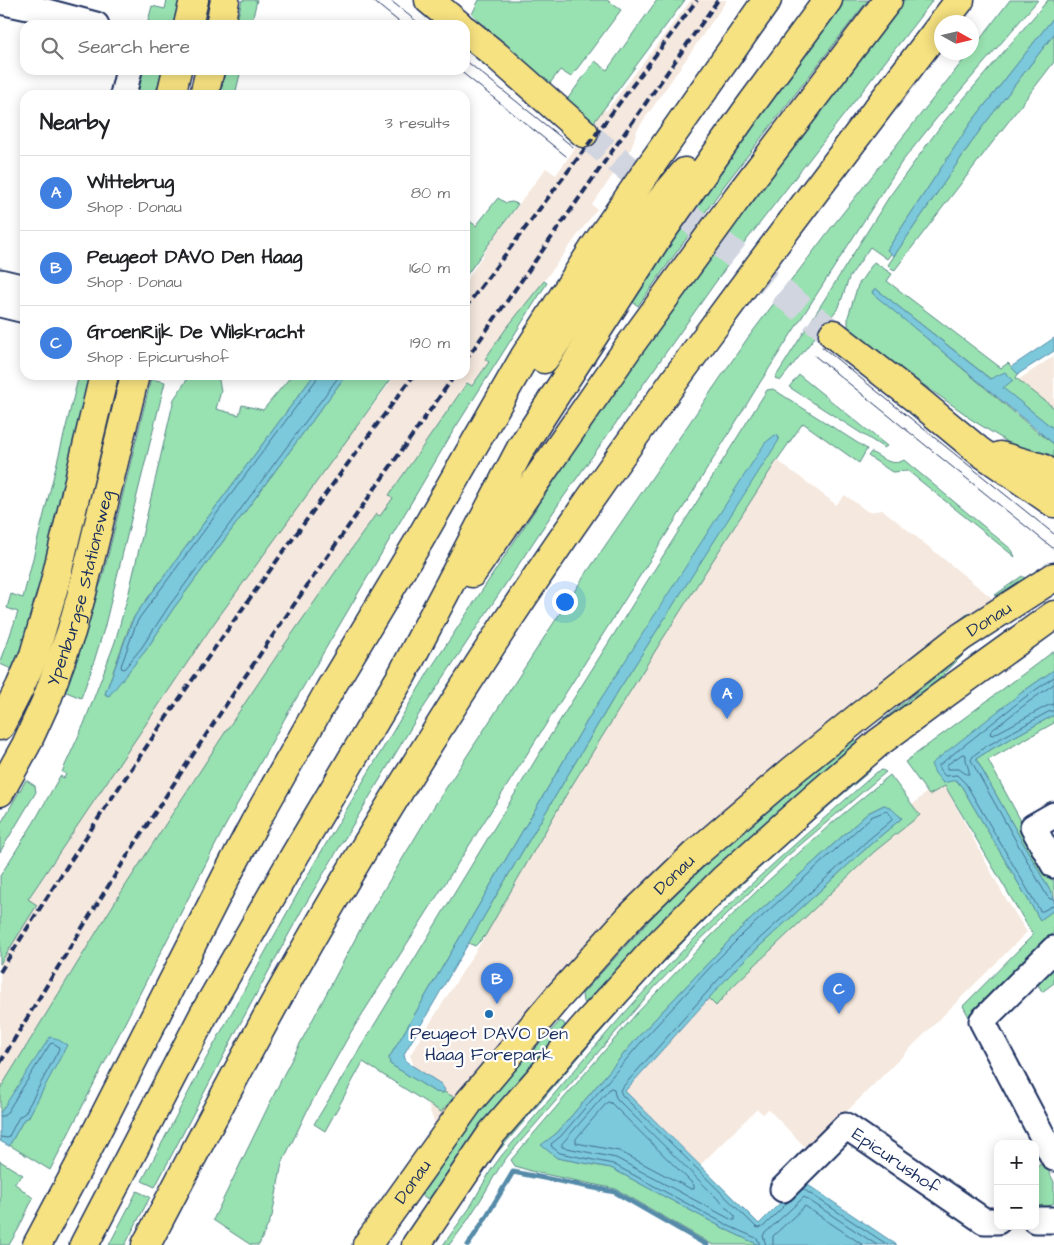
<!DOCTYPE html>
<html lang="en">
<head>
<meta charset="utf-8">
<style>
  :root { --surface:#fff; --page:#f6f6f6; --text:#202124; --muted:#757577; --line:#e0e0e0; --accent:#7c3aed }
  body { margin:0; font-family:"Architects Daughter",sans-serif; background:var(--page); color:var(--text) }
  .controls { position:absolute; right:15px; bottom:15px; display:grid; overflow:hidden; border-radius:10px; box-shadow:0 2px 12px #0003 }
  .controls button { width:45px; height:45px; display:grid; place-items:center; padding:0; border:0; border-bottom:1px solid var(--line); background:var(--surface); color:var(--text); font:25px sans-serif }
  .compass { position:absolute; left:934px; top:15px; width:45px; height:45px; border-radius:50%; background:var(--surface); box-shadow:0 2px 12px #0003; rotate:98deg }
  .you { position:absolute; left:564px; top:601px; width:18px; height:18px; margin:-12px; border:4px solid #fff; border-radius:50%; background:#1a73e8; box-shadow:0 0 0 8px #1a73e833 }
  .badge { display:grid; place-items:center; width:32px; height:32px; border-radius:50%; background:var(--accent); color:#fff; font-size:16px; font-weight:700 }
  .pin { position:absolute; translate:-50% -41px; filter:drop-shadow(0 1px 2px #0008) }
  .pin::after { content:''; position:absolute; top:26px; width:18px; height:15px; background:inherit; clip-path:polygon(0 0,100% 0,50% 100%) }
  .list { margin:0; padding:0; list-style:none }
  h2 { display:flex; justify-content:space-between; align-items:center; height:65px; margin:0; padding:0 20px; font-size:21px }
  h2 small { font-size:16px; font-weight:400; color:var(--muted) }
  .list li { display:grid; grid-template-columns:32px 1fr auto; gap:15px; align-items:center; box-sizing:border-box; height:75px; padding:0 20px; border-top:1px solid var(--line) }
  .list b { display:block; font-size:19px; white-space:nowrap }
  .list p { margin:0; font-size:16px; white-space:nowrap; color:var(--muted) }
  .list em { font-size:16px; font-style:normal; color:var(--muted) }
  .icon { flex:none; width:28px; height:28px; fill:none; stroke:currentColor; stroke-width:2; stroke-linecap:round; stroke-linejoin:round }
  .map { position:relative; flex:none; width:1054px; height:1245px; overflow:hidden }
  .search { position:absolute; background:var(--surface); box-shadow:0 2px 12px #0003; left:20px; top:20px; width:450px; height:55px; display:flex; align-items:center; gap:12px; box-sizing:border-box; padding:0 18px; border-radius:15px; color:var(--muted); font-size:19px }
  .panel { position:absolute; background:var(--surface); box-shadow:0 2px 12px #0003; left:20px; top:90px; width:450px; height:290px; border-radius:15px }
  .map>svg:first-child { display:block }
  .built { fill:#f5e8de }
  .green { fill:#98e1b0; stroke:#5a8887 }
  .water { fill:#7cc9db; stroke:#558ba9 }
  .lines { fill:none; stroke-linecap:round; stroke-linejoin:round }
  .shore { stroke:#426d90; stroke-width:1 }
  .stream { stroke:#558ba9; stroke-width:5 }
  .major-tunnel { stroke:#d1d5df; stroke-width:28; stroke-dasharray:28 14; stroke-linecap:butt }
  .minor-casing { stroke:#1b2f5e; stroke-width:29 }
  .major-casing { stroke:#1b2f5e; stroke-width:31 }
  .highway-casing { stroke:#1b2f5e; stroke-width:31 }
  .minor { stroke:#fff; stroke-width:25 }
  .major { stroke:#f7e281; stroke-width:28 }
  .highway { stroke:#f7e281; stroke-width:28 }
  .tram { stroke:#1b2f5e; stroke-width:1 }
  .rail { stroke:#1b2f5e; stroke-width:4; stroke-dasharray:8 4; stroke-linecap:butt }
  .poi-dot { fill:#1f6fb2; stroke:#fff; stroke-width:2 }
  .labels { text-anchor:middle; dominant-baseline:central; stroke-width:4.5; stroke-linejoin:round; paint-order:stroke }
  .street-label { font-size:18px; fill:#1b2f5e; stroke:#fff }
  .poi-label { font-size:18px; fill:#1b2f5e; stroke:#fff }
</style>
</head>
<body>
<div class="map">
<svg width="1054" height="1245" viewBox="0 0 1054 1245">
  <rect width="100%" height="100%" fill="#fff"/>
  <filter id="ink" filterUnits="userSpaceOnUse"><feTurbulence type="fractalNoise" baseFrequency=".02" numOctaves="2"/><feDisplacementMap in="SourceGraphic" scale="10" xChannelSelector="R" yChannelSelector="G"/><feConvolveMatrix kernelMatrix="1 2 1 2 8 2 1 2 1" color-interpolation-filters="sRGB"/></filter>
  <g filter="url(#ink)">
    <!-- built -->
    <g class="built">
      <polygon points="691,0 727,0 637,130 631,149 592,205 597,209 544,281 505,330 485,358 489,361 472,386 467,383 389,495 393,498 380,516 376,514 278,654 224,734 115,902 0,1089 0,956 37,905 28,900 213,622 335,455 396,375 465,375 465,283 493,239 546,168 556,175 602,110 607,110"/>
      <polygon points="1054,356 1054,409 1015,382"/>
      <polygon points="777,460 829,499 836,505 845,495 868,512 883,510 992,598 991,610 805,752 437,1130 410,1055 485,936 566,795 662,640"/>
      <polygon points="945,786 1004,896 1027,932 808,1150 768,1109 763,1114 757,1109 700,1165 625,1091 708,998 716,1005 733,986 874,852 919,815 912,805 928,791"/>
    </g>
    <!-- green -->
    <g class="green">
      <polygon points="167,0 182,0 179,25 147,25 152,6 165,9"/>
      <polygon points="242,0 257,0 251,25 236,25"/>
      <polygon points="479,0 607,0 621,10 571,77 560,70 548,86 472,14"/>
      <polygon points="657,0 685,0 591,126 566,101 595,61 607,70"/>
      <polygon points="843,0 868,0 724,186 638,306 630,300 696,202"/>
      <polygon points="903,0 933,0 732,259 560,502 418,716 303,908 240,1024 155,1187 142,1181 206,1059 314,864 429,671 593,422 694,274"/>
      <polygon points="1010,0 1038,0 936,119 901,163 761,381 688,500 351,1032 308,1109 282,1163 272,1216 259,1245 251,1245 213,1220 284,1074 362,926 433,808 583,578 747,339 831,228 969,53 972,52 972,50"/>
      <polygon points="1048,0 1054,0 1054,17 970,124 887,250 891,254 887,259 870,247 849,278 839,307 780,381 775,378 889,197 942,124"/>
      <polygon points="1054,34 1054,62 894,271 888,265 894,256 980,130"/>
      <polygon points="135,70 168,70 162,95 129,95"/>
      <polygon points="226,70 241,70 235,95 220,95"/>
      <polygon points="498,198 506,203 512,202 518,204 465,277 465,217 476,226"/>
      <polygon points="874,262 892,274 887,281 1001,368 1008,363 1018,374 1016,378 1054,408 1054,429 875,288 872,292 1035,430 1054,444 1054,471 969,418 965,414 850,333 848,330 848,317 858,285"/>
      <polygon points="544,281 547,283 452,433 285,718 223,830 50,1170 11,1146 9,1146 24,1119 28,1118 66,1045 0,1113 0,1089 115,902 224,734 278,654 376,514 380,516 393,498 389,495 467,383 472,386 489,362 485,359 505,330"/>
      <polygon points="79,375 95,375 52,553 16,671 0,664 18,612 7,608 11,594 23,598"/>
      <polygon points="190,375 218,375 221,391 216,409 239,415 242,405 263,410 292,375 314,375 136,614 131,622 105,694 107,696 146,650 173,609 346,375 394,375 212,626 28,899 37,905 0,964 0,876 34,822 60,776 64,778 66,774 62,772 84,724 115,642 129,592 174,399"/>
      <polygon points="799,375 887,446 884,448 789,387"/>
      <polygon points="151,379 165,382 104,629 91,671 81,698 59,689 84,618 102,580"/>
      <polygon points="773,389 867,449 859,463 803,423 777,460 662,640 566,795 485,936 475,946 468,943 613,699 778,440 778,436 593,711 389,1058 390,1064 435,1092 443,1093 444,1092 454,1097 441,1112 363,1062 325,1131 314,1124 547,741 767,390"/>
      <path d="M871,452C882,458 892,467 904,460L1012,550L1015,557L908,471L892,472L868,456Z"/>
      <polygon points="1022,576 1030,582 1003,597 995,595"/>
      <polygon points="1047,598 967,651 926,692 883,728 879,723 945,669 969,642"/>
      <polygon points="970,612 972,613 973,615 860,705 858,699 921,649"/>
      <polygon points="1054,651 1054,670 1021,693 956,780 962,787 1040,920 1054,910 1054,932 969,1017 963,1006 1033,935 945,786 929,795 905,762"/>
      <polygon points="1054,715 1054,723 988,760 1054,882 1054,898 976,759 988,751"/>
      <polygon points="851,739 856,740 858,743 587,1003 583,1002 582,994 663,905 770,804"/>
      <path d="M868,769L870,771C807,824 745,879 687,938C620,1006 559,1081 496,1154L492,1151L725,891Z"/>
      <path d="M882,770L886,772L786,857L695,945L655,987L507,1157C494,1174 486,1193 474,1210C467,1222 458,1234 449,1245H443L469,1209L491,1170L502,1155C564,1083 624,1010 690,943C750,883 814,827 877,772Z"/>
      <path d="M890,775L920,815L874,852L733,986L716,1006L708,998L738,966L872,843L902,818C895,813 891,808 884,805L868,813L740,929L713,958L638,1037L557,1133L542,1145L557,1158L611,1168L729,1231L759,1245H713L616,1189L534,1172L515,1166L511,1160L636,1014L707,940L760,888L831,824Z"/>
      <polygon points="26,780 35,786 36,792 0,852 0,825"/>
      <polygon points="1054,965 1054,983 1042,992 1037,982"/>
      <polygon points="560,1021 564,1023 566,1029 434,1199 429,1200 415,1190 469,1112 525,1059"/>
      <polygon points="0,1161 23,1175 14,1183 33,1198 19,1228 9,1245 0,1245"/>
      <polygon points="1044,1162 1054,1182 1054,1203 1049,1206 1035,1206 1035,1168"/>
      <polygon points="137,1191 150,1197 125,1245 109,1245"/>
    </g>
    <!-- water -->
    <g class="water">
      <polygon points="1054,17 1054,34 980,130 894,256 887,250 970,124"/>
      <polygon points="875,288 990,379 1005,372 1013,380 1003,388 1054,429 1054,444 872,293"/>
      <polygon points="1054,338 1054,351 1018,374 1011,367"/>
      <polygon points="314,375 346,375 173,609 146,650 109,696 105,694 132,622 136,614"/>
      <polygon points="775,435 778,436 779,440 613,699 500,889 404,1054 405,1059 408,1063 441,1084 445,1090 443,1093 435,1092 390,1064 389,1058 593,711 765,443"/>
      <polygon points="1054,670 1054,715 988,751 976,759 1054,898 1054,910 1040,920 962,787 956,780 943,783 935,773 931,764 1021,693"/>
      <path d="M884,805C892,807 895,813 902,818L872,843L738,966L625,1091L759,1224L802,1181L897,1245H759L729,1231L611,1168L557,1158L541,1145L557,1133L638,1037L713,958L740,929L868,813Z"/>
      <polygon points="50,1037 55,1038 67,1045 28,1118 24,1119 9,1146 0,1141 0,1113"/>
    </g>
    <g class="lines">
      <!-- shore -->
      <g class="shore">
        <polyline points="317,375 316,380 140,617 136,624 121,666 122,669 125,668 142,647 169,606 340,375"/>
        <polyline points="1054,677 1024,698 938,766 940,770 945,776 957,775 966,784 1040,911 1043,911 1050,907 1054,906"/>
        <polyline points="1054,684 1027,703 991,731 990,734 993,735 1047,706 1054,704"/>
        <polyline points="1054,711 1050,711 985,747 974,755 971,760 980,777 1047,896 1050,899 1054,899"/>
        <path d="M963,754L966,755C965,763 970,769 969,774H966L959,769H947V765Z"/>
        <polygon points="611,1088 614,1089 615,1095 617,1099 735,1216 735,1220 732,1220 616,1158 562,1147 562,1144"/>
        <polygon points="608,1102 611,1103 694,1185 694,1189 691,1189 619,1151 576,1143 576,1139"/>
        <polyline points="0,1116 3,1116 6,1114 50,1044 53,1043 58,1046 59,1049 25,1113 19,1117 8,1138 0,1137"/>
        <polyline points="803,1189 888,1245"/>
        <polyline points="759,1245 759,1241 756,1238 731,1227 613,1164 560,1153 552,1147 551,1144 561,1136 642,1041 716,961 744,933 871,817 886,811 888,812 892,817 892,820 868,840 734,962 620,1090 622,1095 756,1227 759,1228 763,1227 790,1200"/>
        <polyline points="766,1245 763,1236 764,1234 804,1197 877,1245"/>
        <polyline points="773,1245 773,1236 805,1206 863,1245"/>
      </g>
      <!-- stream -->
      <polyline class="stream" points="468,1245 483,1222 513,1172 615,1192 707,1245"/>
      <!-- major-tunnel -->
      <polyline class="major-tunnel" points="584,133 833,334"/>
      <defs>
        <g id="minor">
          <polyline points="0,1 28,7 96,25"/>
          <polyline points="123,95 129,70"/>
          <polyline points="0,282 25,288"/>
          <polyline points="0,304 25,310"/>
          <polyline points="1054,815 1033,827 1054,865"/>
          <polyline points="1054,949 982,1021 1054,1158"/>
          <path id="s1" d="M783,1189L846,1126L984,1221H998"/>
          <polyline points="1035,1220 1054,1220"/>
        </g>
        <g id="major">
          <polyline points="429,0 459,25"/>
          <polyline points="188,25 194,0"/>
          <polyline points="220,25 225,0"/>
          <polyline points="465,30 497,56 584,133"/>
          <polyline points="171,95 177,70"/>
          <polyline points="204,95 210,70"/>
          <polyline points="833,334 915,398 979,451 1054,503"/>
          <polyline points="1000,456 1042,468 1054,476"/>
          <polyline points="0,726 20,687 34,655 54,586 104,375"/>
          <path id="s2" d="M0,792L26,745L47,699L71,632L82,593L135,375"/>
          <path id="s3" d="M367,1245L469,1102L557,998L631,916L695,854L793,770L860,716L961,637L1054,577"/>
          <polyline points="416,1245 492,1133 585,1026 663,940 724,879 819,794 878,743 946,693 1054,615"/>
        </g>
        <g id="highway">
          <polyline points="943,22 960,0"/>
          <polyline points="544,359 639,226 685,172"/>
          <polyline points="472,573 628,348 737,198 888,0"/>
          <polyline points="37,1245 78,1168 227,875 255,822 330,689 420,539 525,356 596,245 647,171 767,0"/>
          <polyline points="84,1245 203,1016 295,855 402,675 521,448 655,241 750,106 828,0"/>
          <path d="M146,1245C189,1163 232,1080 277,999C347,873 423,750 502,629C639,421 790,223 942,24"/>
        </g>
      </defs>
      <!-- minor casing -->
      <use href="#minor" class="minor-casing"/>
      <!-- major casing -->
      <use href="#major" class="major-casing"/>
      <!-- highway casing -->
      <use href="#highway" class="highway-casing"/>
      <!-- minor -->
      <use href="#minor" class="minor"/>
      <!-- major -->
      <use href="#major" class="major"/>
      <!-- highway -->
      <use href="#highway" class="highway"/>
      <!-- tram -->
      <g class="tram">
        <polyline points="372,0 403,25"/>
        <polyline points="390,0 421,25"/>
        <polyline points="465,60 573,147"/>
        <polyline points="459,70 566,156"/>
        <polyline points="822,347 1054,534"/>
        <polyline points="815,356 1054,549"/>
      </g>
      <!-- rail -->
      <g class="rail">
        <polyline points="465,308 697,0"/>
        <polyline points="465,361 718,0"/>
        <path d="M0,972C128,765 268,569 414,375"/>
        <path d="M0,1063C64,956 129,851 198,747C281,621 368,498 455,375"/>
      </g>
    </g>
  </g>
  <!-- markers -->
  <circle class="poi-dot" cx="489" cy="1014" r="5"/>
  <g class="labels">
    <!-- street labels -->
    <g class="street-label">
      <text stroke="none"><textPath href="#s2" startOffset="220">Ypenburgse Stationsweg</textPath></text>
      <text stroke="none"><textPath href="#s3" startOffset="888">Donau</textPath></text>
      <text stroke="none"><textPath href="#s3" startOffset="482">Donau</textPath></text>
      <text stroke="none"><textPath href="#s1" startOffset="150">Epicurushof</textPath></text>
      <text stroke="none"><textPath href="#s3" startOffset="78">Donau</textPath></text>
    </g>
    <!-- poi labels -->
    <g class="poi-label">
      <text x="489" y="1033">Peugeot DAVO Den<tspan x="489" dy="21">Haag Forepark</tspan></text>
    </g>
  </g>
</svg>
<div class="controls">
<button>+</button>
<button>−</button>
</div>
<svg class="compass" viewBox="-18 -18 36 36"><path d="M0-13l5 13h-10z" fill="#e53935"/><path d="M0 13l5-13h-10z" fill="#757577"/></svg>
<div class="you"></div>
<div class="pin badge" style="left:727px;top:719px;background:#3f7fe0">A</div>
<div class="pin badge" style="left:497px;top:1004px;background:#3f7fe0">B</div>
<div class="pin badge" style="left:839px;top:1014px;background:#3f7fe0">C</div>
<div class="search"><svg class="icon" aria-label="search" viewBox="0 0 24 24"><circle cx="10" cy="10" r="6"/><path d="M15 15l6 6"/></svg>Search here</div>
<section class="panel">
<h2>Nearby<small>3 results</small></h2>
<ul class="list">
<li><span class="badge" style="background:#3f7fe0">A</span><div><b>Wittebrug</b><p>Shop · Donau</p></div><em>80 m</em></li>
<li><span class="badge" style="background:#3f7fe0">B</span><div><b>Peugeot DAVO Den Haag</b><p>Shop · Donau</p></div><em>160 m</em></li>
<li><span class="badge" style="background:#3f7fe0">C</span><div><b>GroenRijk De Wilskracht</b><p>Shop · Epicurushof</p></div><em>190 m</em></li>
</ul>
</section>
</div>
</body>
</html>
